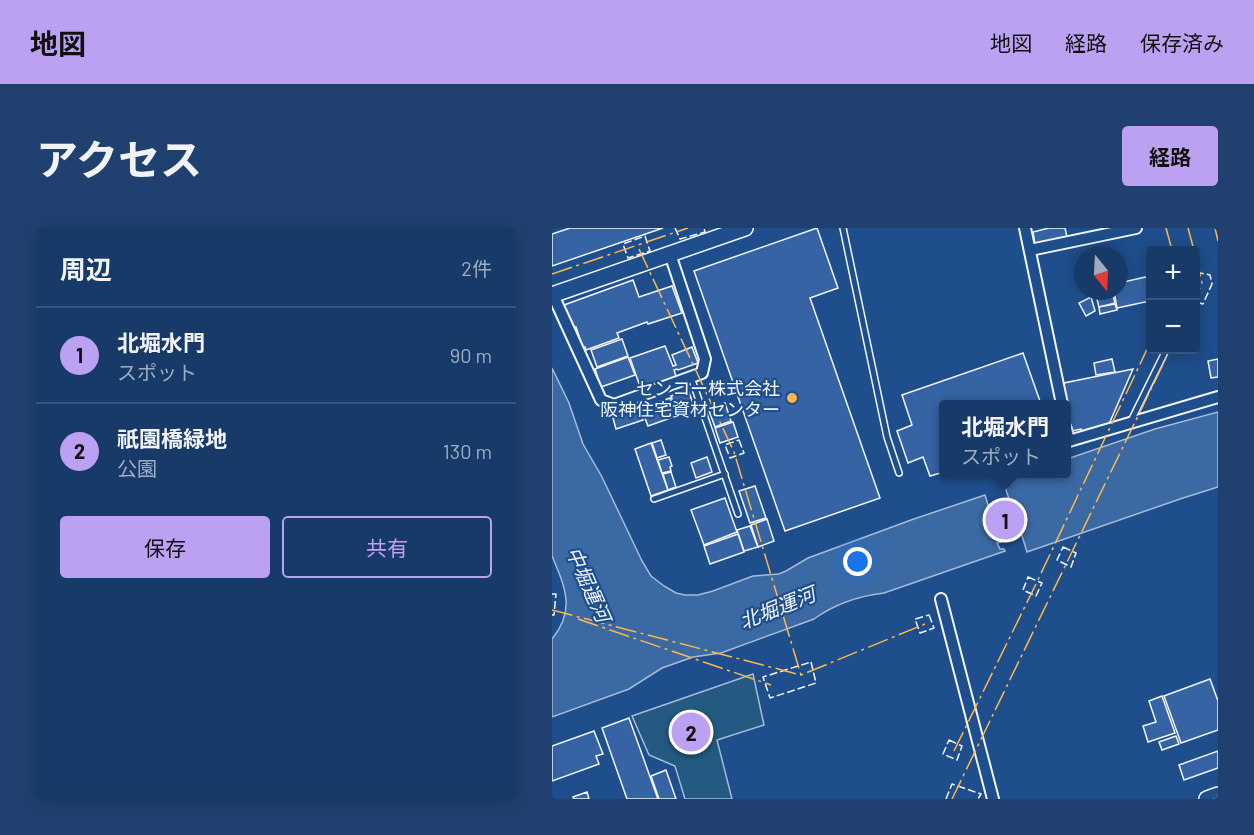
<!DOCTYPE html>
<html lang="ja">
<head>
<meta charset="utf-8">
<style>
  :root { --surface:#173a69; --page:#20416f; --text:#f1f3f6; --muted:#9eadc0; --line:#36547d; --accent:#bca0f2 }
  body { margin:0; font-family:Barlow,"Noto Sans JP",sans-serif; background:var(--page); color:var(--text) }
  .controls { position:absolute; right:18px; top:18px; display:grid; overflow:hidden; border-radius:6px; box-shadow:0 3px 15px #0003 }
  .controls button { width:54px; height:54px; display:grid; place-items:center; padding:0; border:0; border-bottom:2px solid var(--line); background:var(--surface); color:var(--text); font:30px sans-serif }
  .compass { position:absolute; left:522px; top:18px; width:54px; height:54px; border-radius:50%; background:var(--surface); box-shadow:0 3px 15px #0003; rotate:162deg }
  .you { position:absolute; left:306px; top:334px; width:21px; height:21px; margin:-15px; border:4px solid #fff; border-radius:50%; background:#1a73e8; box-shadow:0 0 0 9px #1a73e833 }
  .badge { display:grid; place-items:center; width:39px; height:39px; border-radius:50%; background:var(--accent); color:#111; font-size:20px; font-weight:700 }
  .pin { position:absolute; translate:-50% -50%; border:3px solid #fff; box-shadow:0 2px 6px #0006 }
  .popup { position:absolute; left:387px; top:172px; width:132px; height:78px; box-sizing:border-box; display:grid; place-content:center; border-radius:6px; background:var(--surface); filter:drop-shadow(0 2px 4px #0005); font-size:20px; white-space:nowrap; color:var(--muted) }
  .popup b { font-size:22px; color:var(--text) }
  .popup::after { content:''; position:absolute; left:50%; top:100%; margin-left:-12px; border:12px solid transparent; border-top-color:var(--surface) }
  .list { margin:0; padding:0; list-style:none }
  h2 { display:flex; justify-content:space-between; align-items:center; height:78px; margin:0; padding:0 24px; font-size:26px }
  h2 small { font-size:20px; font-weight:400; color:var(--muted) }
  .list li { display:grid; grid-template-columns:39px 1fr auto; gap:18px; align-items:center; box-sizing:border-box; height:96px; padding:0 24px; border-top:2px solid var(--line) }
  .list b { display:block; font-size:22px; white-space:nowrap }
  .list p { margin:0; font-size:20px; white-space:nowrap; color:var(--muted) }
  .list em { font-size:20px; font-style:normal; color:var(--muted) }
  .actions { display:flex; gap:12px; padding:18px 24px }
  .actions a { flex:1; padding:14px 0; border:2px solid var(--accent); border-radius:6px; text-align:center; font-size:21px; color:var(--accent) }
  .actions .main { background:var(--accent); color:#111 }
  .map { position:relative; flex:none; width:666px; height:571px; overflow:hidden; border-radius:6px }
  header { display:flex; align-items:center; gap:36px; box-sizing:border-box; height:84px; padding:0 30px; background:var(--accent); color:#111 }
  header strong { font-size:28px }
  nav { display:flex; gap:33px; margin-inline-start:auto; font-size:21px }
  .intro { display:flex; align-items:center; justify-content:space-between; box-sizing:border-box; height:144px; padding:0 36px }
  h1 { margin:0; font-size:42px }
  .button { padding:15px 27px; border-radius:6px; background:var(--accent); color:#111; font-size:21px; font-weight:700 }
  main { display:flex; gap:36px; padding:0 36px }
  aside { flex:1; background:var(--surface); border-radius:6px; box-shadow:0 3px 15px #0003 }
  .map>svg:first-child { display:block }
  .green { fill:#245a82; stroke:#a8bbd7; stroke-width:1.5 }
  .water { fill:#3b69a3; stroke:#a8bbd7; stroke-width:1.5 }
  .building { fill:#3563a3; stroke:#f2f6ff; stroke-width:1.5 }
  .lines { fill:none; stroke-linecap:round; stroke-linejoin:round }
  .lane-casing { stroke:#f2f6ff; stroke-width:8 }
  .street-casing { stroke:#f2f6ff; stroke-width:14 }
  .secondary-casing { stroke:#f2f6ff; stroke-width:18 }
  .lane { stroke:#1f4e8c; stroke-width:5 }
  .street { stroke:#1f4e8c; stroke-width:10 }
  .secondary { stroke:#1f4e8c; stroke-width:15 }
  .fence { stroke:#f2f6ff; stroke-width:1.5; stroke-dasharray:8 3; stroke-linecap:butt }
  .power { stroke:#ffb74d; stroke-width:1.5; stroke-dasharray:21 4.5 3 4.5; stroke-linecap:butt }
  .poi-dot { fill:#ffb74d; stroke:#1f4e8c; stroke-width:2 }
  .labels { text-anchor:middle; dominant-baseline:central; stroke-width:4.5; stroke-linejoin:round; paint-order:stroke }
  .poi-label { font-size:18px; fill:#f2f6ff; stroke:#1f4e8c; text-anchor:end }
  .water-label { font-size:20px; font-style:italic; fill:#f2f6ff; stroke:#1f4e8c }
</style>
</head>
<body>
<header>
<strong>地図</strong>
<nav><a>地図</a><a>経路</a><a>保存済み</a></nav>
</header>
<div class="intro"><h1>アクセス</h1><a class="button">経路</a></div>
<main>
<aside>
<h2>周辺<small>2件</small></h2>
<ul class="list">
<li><span class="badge">1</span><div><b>北堀水門</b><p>スポット</p></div><em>90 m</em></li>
<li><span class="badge">2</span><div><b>祇園橋緑地</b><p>公園</p></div><em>130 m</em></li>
</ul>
<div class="actions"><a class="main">保存</a><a>共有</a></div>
</aside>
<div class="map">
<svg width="666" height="571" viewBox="0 0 666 571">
  <rect width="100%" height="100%" fill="#1f4e8c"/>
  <!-- green -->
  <polygon class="green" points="201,446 212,497 165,512 180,571 133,571 123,538 97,527 80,488"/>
  <!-- water -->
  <g class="water">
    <path d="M0,140L17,175L31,216L50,249L90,333L99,348L112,358L124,365L133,367H146L161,363L201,348L227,346L234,343L256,330L359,292L433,267L437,280L446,283L451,296H448L445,305L449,314L445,315L448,321H452L453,323L332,365C306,368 283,376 262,391L169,425L141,429L110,440L77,461L0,489V411C24,382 13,359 0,328Z"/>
    <polygon points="666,184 666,259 631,270 475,324 467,298 458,294 453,280 458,274 451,253 472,246 514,246 515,231 603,201"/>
  </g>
  <!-- building -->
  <g class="building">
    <polygon points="18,0 111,0 0,38 0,6"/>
    <polygon points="265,0 286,60 258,70 328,270 233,303 142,43"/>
    <polygon points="497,0 513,0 515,9 483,16 481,4"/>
    <polygon points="598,48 598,73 565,80 562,63 567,63 567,55"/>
    <polygon points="81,52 87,69 120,58 130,85 96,96 95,94 65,105 67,110 34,122 33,119 31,120 24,99 20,100 12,77"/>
    <polygon points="543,63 560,63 563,75 547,79"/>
    <polygon points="539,69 543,83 534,88 527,75"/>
    <polygon points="563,76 565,82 548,86 547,79"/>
    <polygon points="70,111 76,128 45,139 39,122"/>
    <polygon points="113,118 121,138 124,137 120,127 140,119 146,135 126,142 125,141 122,142 125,151 90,164 78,130"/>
    <polygon points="471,125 489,176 392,176 392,244 378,248 371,229 356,235 345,203 360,197 350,167"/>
    <polygon points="76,129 83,147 49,159 43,141"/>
    <polygon points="560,131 563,144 544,147 542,135"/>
    <polygon points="666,131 666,149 659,150 656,133"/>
    <polygon points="581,141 557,196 530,203 529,201 520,203 511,160 512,155"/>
    <polygon points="136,162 141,175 124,181 119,168"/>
    <polygon points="118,170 124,188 96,198 89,180"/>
    <polygon points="173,175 179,193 163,199 156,180"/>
    <polygon points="87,181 91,192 64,201 61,190"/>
    <polygon points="181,194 186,209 168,215 163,200"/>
    <polygon points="109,212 114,227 105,230 100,215"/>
    <polygon points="99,215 116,262 99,268 83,221"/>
    <polygon points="117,229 120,238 118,239 119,243 110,245 106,232"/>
    <polygon points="155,229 160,244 144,250 139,235"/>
    <polygon points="119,244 124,259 116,262 111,246"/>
    <polygon points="203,258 214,290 198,295 187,263"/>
    <polygon points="173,270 185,304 152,317 139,282"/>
    <polygon points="452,278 460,299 453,301 445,281"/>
    <polygon points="215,291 222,313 206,319 199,297"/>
    <polygon points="198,298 206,319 192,323 185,302"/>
    <polygon points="186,306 192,324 158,336 152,318"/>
    <polygon points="658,451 666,473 666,502 629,515 612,468"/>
    <polygon points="610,468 623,505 596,514 591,498 604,494 597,473"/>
    <polygon points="77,490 106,571 75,571 50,500"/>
    <polygon points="42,503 51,526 44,528 47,536 0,553 0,518"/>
    <polygon points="624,508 627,516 610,522 607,514"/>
    <polygon points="666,523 666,540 632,552 627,537"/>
    <polygon points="114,542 124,571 107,571 99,548"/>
    <polygon points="35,564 37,571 22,571 21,569"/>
  </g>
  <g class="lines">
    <defs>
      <g id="lane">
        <polyline points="291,0 335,209 347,245"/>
        <polyline points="139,149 186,286"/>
        <polyline points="579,193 614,122"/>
        <polyline points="102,271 173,246"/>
      </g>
      <g id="street">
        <polyline points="473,0 510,176"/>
        <polyline points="478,22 584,0"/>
        <polyline points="1,67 49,172 62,177 150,145 153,131 118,26"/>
        <polyline points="514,201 517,213 666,169"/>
        <polyline points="389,371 441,571"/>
      </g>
      <g id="secondary">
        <polyline points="0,67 193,0"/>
        <polyline points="655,571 666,567"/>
      </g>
    </defs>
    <!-- lane casing -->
    <use href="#lane" class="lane-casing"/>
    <!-- street casing -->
    <use href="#street" class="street-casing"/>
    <!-- secondary casing -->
    <use href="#secondary" class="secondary-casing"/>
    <!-- lane -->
    <use href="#lane" class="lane"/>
    <!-- street -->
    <use href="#street" class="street"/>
    <!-- secondary -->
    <use href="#secondary" class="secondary"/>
    <!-- fence -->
    <g class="fence">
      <polyline points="123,0 128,11 153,4 152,0"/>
      <polygon points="93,8 98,23 76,30 71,16"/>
      <polyline points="644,44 658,47 660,56 651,76 644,74"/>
      <polygon points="187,212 192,225 178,230 173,217"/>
      <polygon points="511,319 524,325 519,339 505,332"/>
      <polygon points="476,349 490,355 484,368 471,362"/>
      <polyline points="0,366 4,366 2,387 0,387"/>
      <polygon points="377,387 382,400 368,405 363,391"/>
      <polygon points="259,434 264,455 218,470 211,449"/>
      <polygon points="397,512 410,518 405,532 391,526"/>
      <polyline points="394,571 400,556 429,566 426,571"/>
    </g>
    <!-- power -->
    <g class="power">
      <polyline points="614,0 620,22"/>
      <polyline points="636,0 642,22"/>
      <polyline points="663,0 666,13"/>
      <polyline points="87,21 182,224 249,447"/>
      <polyline points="644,28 650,55 644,69"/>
      <polyline points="0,46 136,0"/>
      <polyline points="0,382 249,447 373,396"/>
      <polyline points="26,391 219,457"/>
      <polyline points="402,523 484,356 598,115"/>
      <polyline points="400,571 618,122"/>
    </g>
  </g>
  <!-- markers -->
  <circle class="poi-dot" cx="240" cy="170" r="6"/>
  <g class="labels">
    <!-- poi labels -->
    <g class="poi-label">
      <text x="228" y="160">センコー株式会社<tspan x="228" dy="21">阪神住宅資材センター</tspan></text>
    </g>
    <!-- water labels -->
    <g class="water-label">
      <text transform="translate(37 356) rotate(66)">中堀運河</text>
      <text transform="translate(225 379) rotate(-22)">北堀運河</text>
    </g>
  </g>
</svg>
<div class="controls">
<button>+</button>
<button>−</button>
</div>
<svg class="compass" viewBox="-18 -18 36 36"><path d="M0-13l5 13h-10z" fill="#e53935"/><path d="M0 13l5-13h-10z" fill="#9eadc0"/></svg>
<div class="you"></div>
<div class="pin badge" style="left:453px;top:292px">1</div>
<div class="popup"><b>北堀水門</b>スポット</div>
<div class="pin badge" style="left:139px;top:504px">2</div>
</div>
</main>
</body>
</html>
